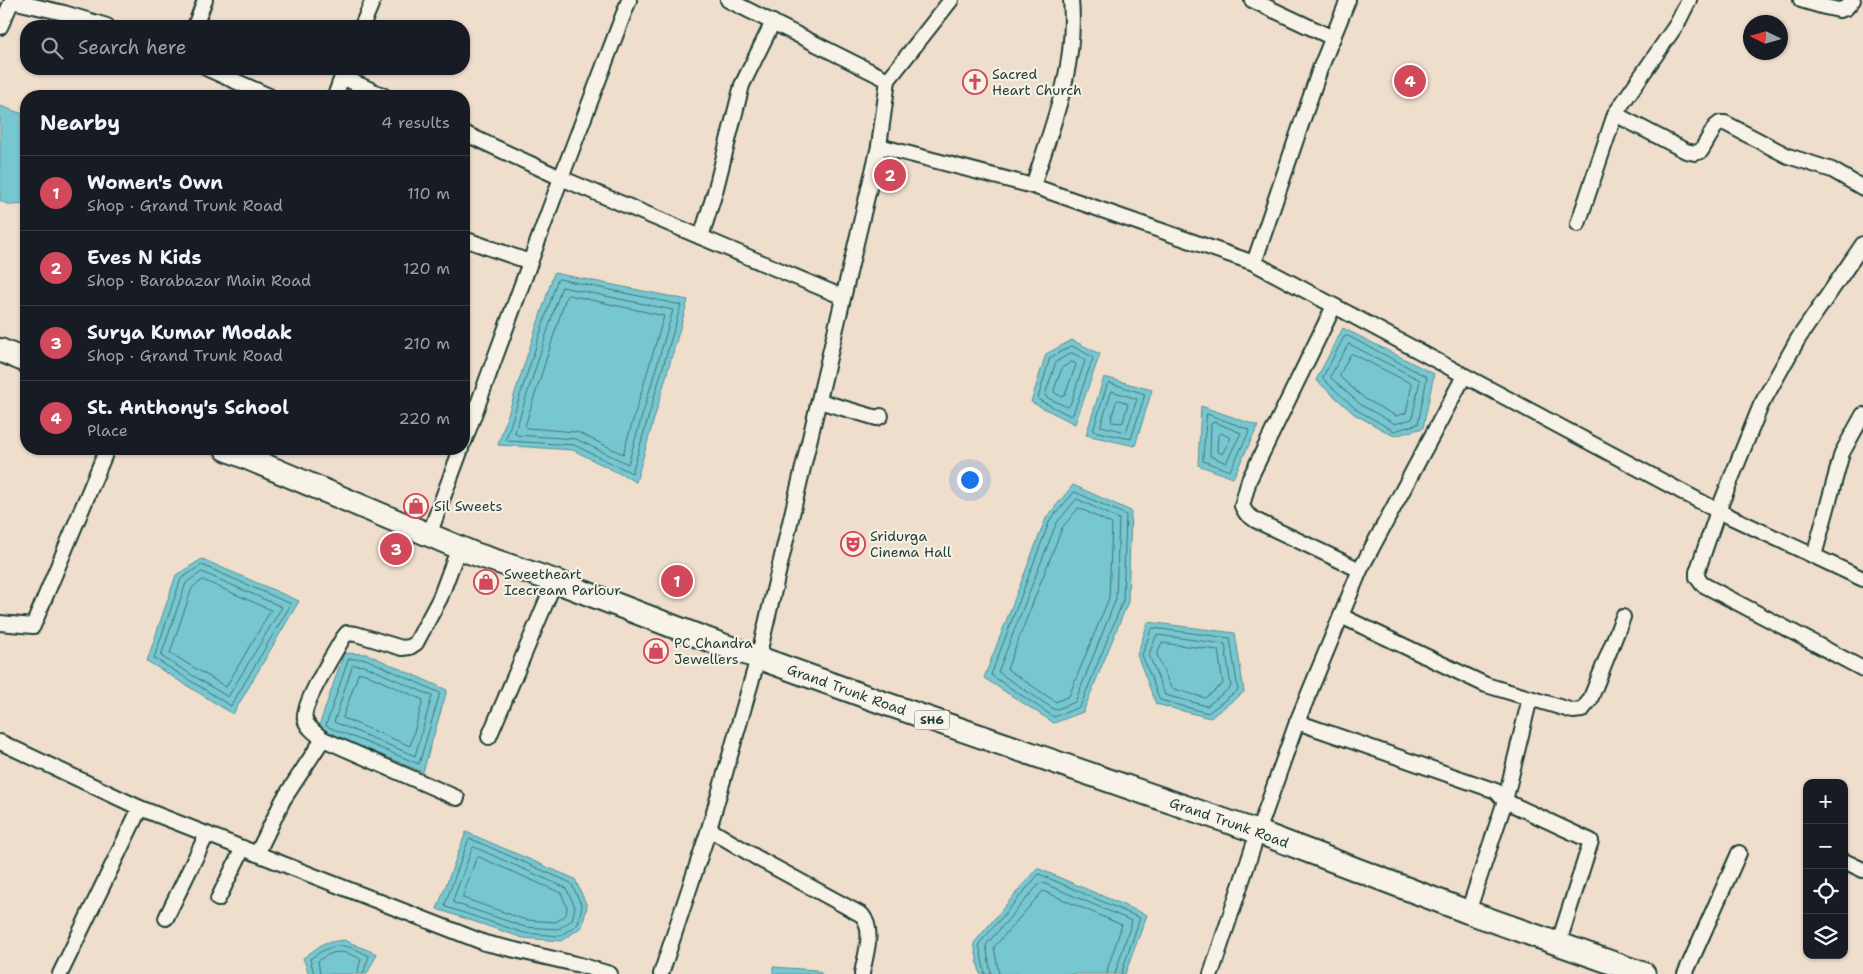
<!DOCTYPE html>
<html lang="en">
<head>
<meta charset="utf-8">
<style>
  :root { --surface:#171b24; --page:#20242c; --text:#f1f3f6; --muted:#9ea1a6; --line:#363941; --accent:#d1495b }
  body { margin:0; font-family:"Shantell Sans",sans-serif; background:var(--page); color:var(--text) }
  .controls { position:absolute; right:15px; bottom:15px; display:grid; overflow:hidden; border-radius:10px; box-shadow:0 1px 4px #0004 }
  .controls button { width:45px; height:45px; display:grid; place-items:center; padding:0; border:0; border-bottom:1px solid var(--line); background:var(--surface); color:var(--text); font:25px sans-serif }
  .compass { position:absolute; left:1743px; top:15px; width:45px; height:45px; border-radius:50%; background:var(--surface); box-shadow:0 1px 4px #0004; rotate:275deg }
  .you { position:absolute; left:969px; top:479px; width:18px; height:18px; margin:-12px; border:4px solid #fff; border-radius:50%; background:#1a73e8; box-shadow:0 0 0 8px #1a73e833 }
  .badge { display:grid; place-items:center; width:32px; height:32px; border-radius:50%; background:var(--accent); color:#fff; font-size:16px; font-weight:700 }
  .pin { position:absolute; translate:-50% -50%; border:2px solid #fff; box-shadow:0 1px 5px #0006 }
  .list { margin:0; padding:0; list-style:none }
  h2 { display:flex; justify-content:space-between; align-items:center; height:65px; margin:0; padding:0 20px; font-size:21px }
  h2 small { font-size:16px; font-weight:400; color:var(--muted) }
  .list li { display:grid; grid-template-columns:32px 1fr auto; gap:15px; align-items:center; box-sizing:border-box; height:75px; padding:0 20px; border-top:1px solid var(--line) }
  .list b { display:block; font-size:19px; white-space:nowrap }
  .list p { margin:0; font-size:16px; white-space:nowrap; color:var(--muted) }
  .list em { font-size:16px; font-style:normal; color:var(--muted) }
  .icon { flex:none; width:28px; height:28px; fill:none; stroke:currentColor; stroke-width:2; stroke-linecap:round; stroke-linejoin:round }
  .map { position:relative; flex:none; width:1863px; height:974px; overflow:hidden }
  .search { position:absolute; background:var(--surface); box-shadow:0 1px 4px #0004; left:20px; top:20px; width:450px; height:55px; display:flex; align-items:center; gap:12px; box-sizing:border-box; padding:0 18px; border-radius:20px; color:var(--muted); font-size:19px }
  .panel { position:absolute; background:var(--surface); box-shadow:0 1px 4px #0004; left:20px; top:90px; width:450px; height:365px; border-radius:20px }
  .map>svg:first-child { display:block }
  .water { fill:#77c7d1; stroke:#549092 }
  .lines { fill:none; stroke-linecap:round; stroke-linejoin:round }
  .shore { stroke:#427473; stroke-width:1 }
  .street-casing { stroke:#1f3d34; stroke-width:18 }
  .primary-casing { stroke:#1f3d34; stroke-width:26 }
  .street { stroke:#f7f3e8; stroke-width:14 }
  .primary { stroke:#f7f3e8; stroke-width:22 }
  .labels { text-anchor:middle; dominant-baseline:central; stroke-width:4; stroke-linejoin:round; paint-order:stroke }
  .shield { fill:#f7f3e8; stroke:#60746a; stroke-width:1 }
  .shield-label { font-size:12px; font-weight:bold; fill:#1f3d34 }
  .poi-label { font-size:14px; fill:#1f3d34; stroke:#f7f3e8; text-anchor:start }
  .street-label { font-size:14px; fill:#1f3d34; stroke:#f7f3e8 }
</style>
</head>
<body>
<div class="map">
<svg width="1863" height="974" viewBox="0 0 1863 974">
  <rect width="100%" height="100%" fill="#f0decd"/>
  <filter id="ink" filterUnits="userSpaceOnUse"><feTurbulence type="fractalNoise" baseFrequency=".02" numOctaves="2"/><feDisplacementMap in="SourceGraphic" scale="10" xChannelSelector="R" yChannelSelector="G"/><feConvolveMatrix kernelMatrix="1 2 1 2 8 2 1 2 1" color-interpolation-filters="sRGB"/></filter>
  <g filter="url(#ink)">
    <!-- water -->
    <g class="water">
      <polygon points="0,106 26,115 26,204 10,205 0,201"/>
      <polygon points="554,273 688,300 636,482 573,450 498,445"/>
      <polygon points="1343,328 1434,374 1423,428 1394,436 1354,414 1316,380"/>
      <polygon points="1072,340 1100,354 1075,424 1031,402 1046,354"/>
      <polygon points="1104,377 1152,390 1135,446 1086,435"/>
      <polygon points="1201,406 1258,426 1233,478 1198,465"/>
      <polygon points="1073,485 1131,511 1128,602 1083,712 1054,723 984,678 1046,518"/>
      <polygon points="202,559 299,601 233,714 147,661 176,575"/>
      <polygon points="1148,622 1235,633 1244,692 1210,718 1156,704 1137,655"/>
      <polygon points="344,653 367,654 447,690 423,772 318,729"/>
      <polygon points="466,832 575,879 587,906 582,927 561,941 523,938 437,909"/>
      <polygon points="1037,868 1147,915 1125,974 980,974 974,943"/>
      <polygon points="344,940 377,954 367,974 309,974 303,958 324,943"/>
      <polygon points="773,967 816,970 822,974 773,974"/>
    </g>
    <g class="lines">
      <!-- shore -->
      <g class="shore">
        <polygon points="559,279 681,305 632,473 574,445 508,441 506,439 557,281"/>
        <polygon points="562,287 673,310 628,464 576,439 517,435 515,433"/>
        <polygon points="569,295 664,316 623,454 577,432 527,428 525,426 566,297"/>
        <polygon points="1348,336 1427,377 1418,424 1394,431 1357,410 1323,379 1323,377 1344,337"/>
        <polygon points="1349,344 1420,380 1412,419 1395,424 1361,405 1331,378 1331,375"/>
        <polygon points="1072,346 1091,356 1093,358 1073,414 1071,416 1039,400 1038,398 1050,358"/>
        <polygon points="1072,353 1084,359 1085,361 1070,405 1067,407 1046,397 1045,395 1056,362"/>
        <polygon points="1353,354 1412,384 1406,413 1396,416 1365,399 1340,377 1340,374 1350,355"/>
        <polygon points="1072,362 1075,363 1076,365 1065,395 1062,397 1055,393 1054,390 1062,368"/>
        <polygon points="1110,383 1145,394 1131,439 1093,431 1107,385"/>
        <polygon points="1112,391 1137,399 1126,432 1101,426"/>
        <polygon points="1119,400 1128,404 1123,422 1121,423 1112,422 1111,420 1116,402"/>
        <polygon points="1207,414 1250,430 1230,471 1203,461"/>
        <polygon points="1215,422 1241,433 1226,463 1210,456 1211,424"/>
        <polygon points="1221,433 1231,438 1222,454 1217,451 1218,435"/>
        <polygon points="1075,492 1126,515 1123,601 1080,707 1054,717 991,675 1050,520"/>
        <polygon points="1077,499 1119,519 1116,599 1075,702 1055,710 998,672 1056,524"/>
        <polygon points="1079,508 1112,524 1109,598 1069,696 1056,702 1007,669 1062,528"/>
        <polygon points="202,565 291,604 231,706 154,658 181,579"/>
        <polygon points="202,572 282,607 228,697 161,656 186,583"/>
        <polygon points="203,580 271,610 226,687 170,653 192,588"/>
        <polygon points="1153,628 1230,638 1238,690 1208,713 1160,700 1142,655 1151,630"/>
        <polygon points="1157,635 1225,644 1231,687 1207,706 1165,695 1149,655"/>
        <polygon points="1162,643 1218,650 1223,684 1205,698 1171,688 1157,655"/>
        <polygon points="349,659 366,659 440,693 419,764 326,726"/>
        <polygon points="354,665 365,666 432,696 415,756 334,722 352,667"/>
        <polygon points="359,673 363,673 423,700 410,746 343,718"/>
        <polygon points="471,839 571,883 582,906 578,924 560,936 524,933 446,907 445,904 468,841"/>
        <polygon points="474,847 566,888 575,907 572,920 558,929 525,927 454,903 453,900 472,849"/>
        <polygon points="479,857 561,893 567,907 566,915 556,922 526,920 463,898 463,895 476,859"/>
        <path d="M314,974L310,959C334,942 344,942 369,956L363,974"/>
        <path d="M320,974L318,961C334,949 343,950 361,959L357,974"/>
        <polyline points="985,974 979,944 1039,874 1140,918 1121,974"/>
        <polyline points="991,974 986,945 1041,882 1132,921 1115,974"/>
        <polyline points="999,974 994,947 1043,891 1122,925 1108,967 1107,974"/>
      </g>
      <defs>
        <g id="street">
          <polyline points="728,0 888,80"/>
          <polyline points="1252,0 1333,38"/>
          <polyline points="1801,0 1825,7 1839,10 1846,8 1853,0"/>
          <polyline points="195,26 205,0"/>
          <polyline points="362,26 373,0"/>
          <polyline points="0,27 12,1 64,13 107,26"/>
          <polyline points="208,69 269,96"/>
          <polyline points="342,77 384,96"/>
          <polyline points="335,96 345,69"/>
          <polyline points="1615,114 1686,151 1695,153 1701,151 1715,127 1720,123 1725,123 1788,156 1832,170 1863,188"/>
          <polyline points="464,133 561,178 843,297"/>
          <polyline points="879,146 1033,186 1254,263 1718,511 1863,579"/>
          <path d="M1033,186C1053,123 1077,67 1071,0"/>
          <polyline points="1578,224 1615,114 1677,24 1689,0"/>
          <polyline points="701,237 715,192 742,85 773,22"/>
          <polyline points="464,239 530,262"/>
          <polyline points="1863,244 1798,339 1761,405 1718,511 1697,572 1697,577 1702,584 1863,669"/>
          <polyline points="1254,263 1320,69 1348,0"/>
          <polyline points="1334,306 1249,480 1242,506 1246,513 1255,520 1360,570"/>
          <polyline points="819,401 877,418 881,416"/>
          <polyline points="464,442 561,178 629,0"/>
          <polyline points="429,535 461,449"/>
          <polyline points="1814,556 1842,453 1863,415"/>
          <polyline points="1341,616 1486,685 1573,711 1582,710 1590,700 1623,617"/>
          <polyline points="0,623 33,626 107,449"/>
          <polyline points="1297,722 1496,791 1505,801 1591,841 1558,945"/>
          <polyline points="489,737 555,581"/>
          <polyline points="0,742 140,808 485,943 580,965 610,974"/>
          <path d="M457,798L323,739C317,734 307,728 305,719C301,706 335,652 343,638L347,633L356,634L402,648L410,647L416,643L440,598L459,547"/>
          <path d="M709,829L759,859L862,915C875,931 865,955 862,974"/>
          <polyline points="257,854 283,800 323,739"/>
          <polyline points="1844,861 1863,870"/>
          <polyline points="218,899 243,848"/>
          <polyline points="1468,912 1505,801 1530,698"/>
          <polyline points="166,918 207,834"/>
          <polyline points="60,974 140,808"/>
          <polyline points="661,974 709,829 758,658 879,146 888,80 951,0"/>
          <polyline points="1211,974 1258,832 1297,722 1360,570 1464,376"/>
          <polyline points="1685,974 1739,853"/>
        </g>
        <g id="primary">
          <polyline points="0,350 26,361"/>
          <path id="s1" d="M226,449L472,553L555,581L698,636L881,702L1258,832L1468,912L1644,974"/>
        </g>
      </defs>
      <!-- street casing -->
      <use href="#street" class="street-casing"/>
      <!-- primary casing -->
      <use href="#primary" class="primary-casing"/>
      <!-- street -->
      <use href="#street" class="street"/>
      <!-- primary -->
      <use href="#primary" class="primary"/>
    </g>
  </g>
  <!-- icons -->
  <defs>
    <symbol id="church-ring" viewBox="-11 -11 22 22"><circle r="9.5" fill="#f7f3e8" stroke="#d1495b" stroke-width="1.5"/><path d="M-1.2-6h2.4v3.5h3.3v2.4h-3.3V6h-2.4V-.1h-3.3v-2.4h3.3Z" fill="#d1495b"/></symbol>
    <symbol id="shop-ring" viewBox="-11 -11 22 22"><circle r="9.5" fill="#f7f3e8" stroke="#d1495b" stroke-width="1.5"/><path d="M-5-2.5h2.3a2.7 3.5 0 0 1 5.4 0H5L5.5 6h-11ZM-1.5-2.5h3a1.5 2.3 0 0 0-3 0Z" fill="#d1495b"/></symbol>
    <symbol id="theatre-ring" viewBox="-11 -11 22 22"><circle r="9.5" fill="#f7f3e8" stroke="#d1495b" stroke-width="1.5"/><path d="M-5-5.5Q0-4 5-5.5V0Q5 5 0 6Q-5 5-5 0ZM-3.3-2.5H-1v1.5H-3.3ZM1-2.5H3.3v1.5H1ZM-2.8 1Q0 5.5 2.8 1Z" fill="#d1495b"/></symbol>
  </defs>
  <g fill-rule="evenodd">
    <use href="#church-ring" x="961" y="68" width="28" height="28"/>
    <use href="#shop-ring" x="402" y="492" width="28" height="28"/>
    <use href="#theatre-ring" x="839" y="530" width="28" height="28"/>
    <use href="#shop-ring" x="472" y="568" width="28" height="28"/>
    <use href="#shop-ring" x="642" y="637" width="28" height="28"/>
  </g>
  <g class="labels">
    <!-- shield labels -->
    <rect class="shield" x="914.5" y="710.5" width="35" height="19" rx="4"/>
    <g class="shield-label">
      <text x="932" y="720">SH6</text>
    </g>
    <!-- poi labels -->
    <g class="poi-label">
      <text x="992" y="74">Sacred<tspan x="992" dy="16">Heart Church</tspan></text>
      <text x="434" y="506">Sil Sweets</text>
      <text x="870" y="536">Sridurga<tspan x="870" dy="16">Cinema Hall</tspan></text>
      <text x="504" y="574">Sweetheart<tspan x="504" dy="16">Icecream Parlour</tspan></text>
      <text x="674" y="643">PC Chandra<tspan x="674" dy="16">Jewellers</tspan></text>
    </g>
    <!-- street labels -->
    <g class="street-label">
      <text stroke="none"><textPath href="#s1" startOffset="666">Grand Trunk Road</textPath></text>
      <text stroke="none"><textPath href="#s1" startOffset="1071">Grand Trunk Road</textPath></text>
    </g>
  </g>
</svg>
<div class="controls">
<button>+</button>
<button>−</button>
<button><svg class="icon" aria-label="locate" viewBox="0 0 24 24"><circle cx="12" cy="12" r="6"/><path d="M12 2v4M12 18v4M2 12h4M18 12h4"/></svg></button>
<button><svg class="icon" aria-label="layers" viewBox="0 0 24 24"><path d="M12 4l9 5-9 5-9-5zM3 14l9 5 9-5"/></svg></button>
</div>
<svg class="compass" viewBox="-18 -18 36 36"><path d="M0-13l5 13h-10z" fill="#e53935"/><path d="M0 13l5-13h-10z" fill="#9ea1a6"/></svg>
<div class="you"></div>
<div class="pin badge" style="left:677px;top:581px">1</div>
<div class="pin badge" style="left:890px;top:175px">2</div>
<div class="pin badge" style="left:396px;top:549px">3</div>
<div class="pin badge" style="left:1410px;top:81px">4</div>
<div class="search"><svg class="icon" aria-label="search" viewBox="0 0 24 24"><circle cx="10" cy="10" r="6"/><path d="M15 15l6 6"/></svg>Search here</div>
<section class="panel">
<h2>Nearby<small>4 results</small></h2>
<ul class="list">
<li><span class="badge">1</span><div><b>Women's Own</b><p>Shop · Grand Trunk Road</p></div><em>110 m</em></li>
<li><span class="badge">2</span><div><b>Eves N Kids</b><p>Shop · Barabazar Main Road</p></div><em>120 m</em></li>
<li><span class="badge">3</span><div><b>Surya Kumar Modak</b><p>Shop · Grand Trunk Road</p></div><em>210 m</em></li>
<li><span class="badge">4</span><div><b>St. Anthony's School</b><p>Place</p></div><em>220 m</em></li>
</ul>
</section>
</div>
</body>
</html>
